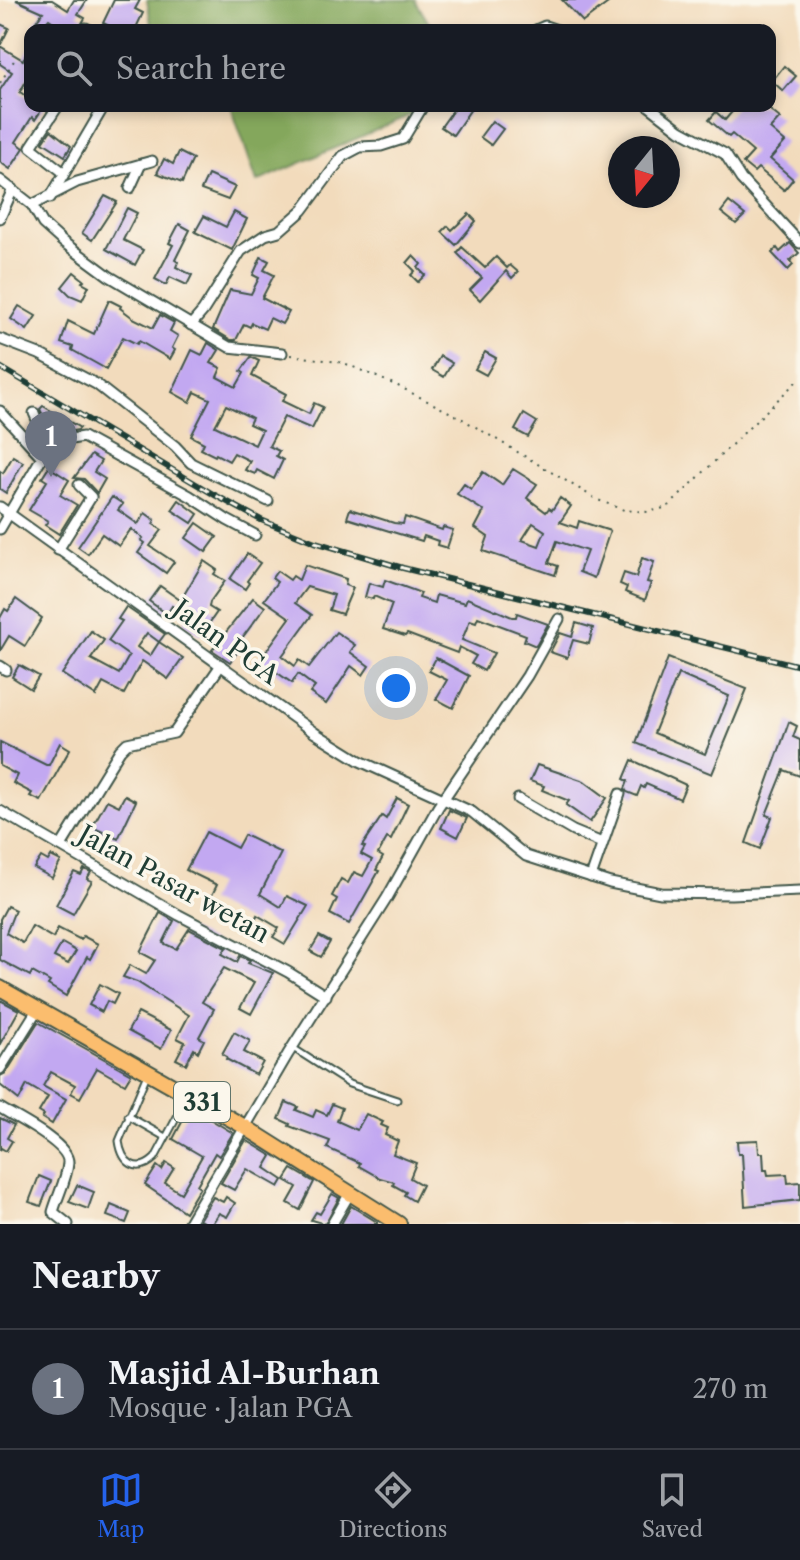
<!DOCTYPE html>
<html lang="en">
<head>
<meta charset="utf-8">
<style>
  :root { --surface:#171b24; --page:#20242c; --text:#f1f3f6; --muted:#9ea1a6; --line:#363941; --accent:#2563eb }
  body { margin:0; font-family:"Libre Caslon Text",serif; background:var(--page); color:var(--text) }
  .compass { position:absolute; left:608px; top:136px; width:72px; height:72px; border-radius:50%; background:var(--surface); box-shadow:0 4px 12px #0003; rotate:198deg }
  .you { position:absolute; left:396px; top:688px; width:28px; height:28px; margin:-20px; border:6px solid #fff; border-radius:50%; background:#1a73e8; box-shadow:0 0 0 12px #1a73e833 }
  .badge { display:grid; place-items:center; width:52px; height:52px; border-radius:50%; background:var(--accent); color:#fff; font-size:26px; font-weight:700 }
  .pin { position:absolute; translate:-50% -66px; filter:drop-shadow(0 2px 4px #0008) }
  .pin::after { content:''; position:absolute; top:42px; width:28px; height:24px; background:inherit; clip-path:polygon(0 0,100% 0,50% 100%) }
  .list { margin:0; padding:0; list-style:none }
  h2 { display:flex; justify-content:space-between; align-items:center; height:104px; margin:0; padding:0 32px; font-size:34px }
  h2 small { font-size:26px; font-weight:400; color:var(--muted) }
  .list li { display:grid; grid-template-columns:52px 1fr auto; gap:24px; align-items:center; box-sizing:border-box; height:120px; padding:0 32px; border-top:2px solid var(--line) }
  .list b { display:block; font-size:30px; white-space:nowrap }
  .list p { margin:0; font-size:26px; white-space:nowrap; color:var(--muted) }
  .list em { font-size:26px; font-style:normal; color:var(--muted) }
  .icon { flex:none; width:44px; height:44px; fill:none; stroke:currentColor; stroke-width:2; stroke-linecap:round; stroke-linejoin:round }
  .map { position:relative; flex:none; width:800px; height:1224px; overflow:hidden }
  .search { position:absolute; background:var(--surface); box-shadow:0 4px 12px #0003; left:24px; right:24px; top:24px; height:88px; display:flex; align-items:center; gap:20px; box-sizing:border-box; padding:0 28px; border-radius:16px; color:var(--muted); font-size:30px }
  .sheet { height:224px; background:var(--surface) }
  nav { display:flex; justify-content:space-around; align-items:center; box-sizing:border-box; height:112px; border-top:2px solid var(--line); background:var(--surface); font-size:22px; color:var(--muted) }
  nav a { display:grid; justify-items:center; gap:4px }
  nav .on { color:var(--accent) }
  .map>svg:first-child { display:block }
  .forest { fill:#84a75c; stroke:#527248; stroke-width:2 }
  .building { fill:#c2a8f1; fill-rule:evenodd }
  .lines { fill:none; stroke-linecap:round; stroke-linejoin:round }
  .lane-casing { stroke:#3f5548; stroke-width:9 }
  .street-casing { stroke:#3f5548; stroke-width:13 }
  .primary-casing { stroke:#3f5548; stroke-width:18 }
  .path { stroke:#3f5548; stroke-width:2; stroke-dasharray:2 6; stroke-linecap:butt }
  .lane { stroke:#fff; stroke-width:5 }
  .street { stroke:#fff; stroke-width:9 }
  .primary { stroke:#fbbd6e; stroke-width:14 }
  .rail-casing { stroke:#1f3d34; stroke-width:6 }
  .rail { stroke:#fbf7ec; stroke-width:3; stroke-dasharray:9; stroke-linecap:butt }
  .labels { text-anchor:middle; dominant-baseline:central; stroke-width:7; stroke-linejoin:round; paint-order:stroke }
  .shield { fill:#fbf7ec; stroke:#61756b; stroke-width:2 }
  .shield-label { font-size:24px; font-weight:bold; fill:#1f3d34 }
  .street-label { font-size:26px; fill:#1f3d34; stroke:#fbf7ec }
</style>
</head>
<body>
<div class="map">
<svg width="800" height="1224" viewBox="0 0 800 1224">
  <rect width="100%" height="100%" fill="#fbf7ec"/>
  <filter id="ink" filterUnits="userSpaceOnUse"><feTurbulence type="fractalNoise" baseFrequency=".0125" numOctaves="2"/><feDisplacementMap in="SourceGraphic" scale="16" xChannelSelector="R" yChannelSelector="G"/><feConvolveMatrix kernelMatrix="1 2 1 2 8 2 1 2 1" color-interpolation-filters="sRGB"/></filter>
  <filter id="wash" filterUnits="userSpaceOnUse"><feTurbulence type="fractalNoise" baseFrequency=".006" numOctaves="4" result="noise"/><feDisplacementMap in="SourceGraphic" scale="32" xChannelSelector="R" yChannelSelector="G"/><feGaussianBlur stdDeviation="1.8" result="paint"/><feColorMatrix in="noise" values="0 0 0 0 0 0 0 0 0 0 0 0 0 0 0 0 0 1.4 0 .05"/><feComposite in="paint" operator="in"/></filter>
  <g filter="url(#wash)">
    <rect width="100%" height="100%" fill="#f2dbbc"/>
    <!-- forest -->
    <g class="forest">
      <polygon points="147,0 415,0 433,30 152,30"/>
      <polygon points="231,106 420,106 413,114 257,182"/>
    </g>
    <g id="blocks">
      <!-- building -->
      <g class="building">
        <polygon points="16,0 52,0 68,10 74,0 87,0 78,14 85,18 78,30 65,25 63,28 49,19 39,30 33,25 43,12"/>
        <polygon points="114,0 140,0 135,9 143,13 135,30 118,30 103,23"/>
        <polygon points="562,0 612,0 583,22"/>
        <polygon points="0,24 9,28 0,46 23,60 30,47 30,74 20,92 30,99 30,106 44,106 35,120 32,117 16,142 24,148 10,169 0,162 0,90 12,72 0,64"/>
        <polygon points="784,66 796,76 783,91 772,81"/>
        <polygon points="456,106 473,106 453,135 441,127"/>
        <polygon points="737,106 765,106 780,118 770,129 785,142 770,159 793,179 784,190 758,168 754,172 743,163 753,152 732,134 729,137 709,120 716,112 725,120"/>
        <polygon points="492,121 503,129 491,145 480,137"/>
        <polygon points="51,130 71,146 65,156 43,142"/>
        <polygon points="179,152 193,159 182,183 157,173 164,159 173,164"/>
        <polygon points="208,175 235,187 228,200 201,190"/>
        <polygon points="105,196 117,202 92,240 82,233"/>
        <polygon points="729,202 745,215 736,224 721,212"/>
        <polygon points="127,208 137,213 123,240 143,250 135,265 106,249"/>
        <polygon points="234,212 247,219 232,250 195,232 204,216 226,227"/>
        <polygon points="469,214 476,221 456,245 442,232 448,226 452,230"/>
        <polygon points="179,224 190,230 175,260 178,262 176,267 192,275 187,285 170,277 166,285 155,279 173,245 169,243"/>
        <polygon points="790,243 799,253 790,261 793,265 788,270 772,253 777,248 780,252"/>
        <polygon points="462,247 485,268 496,257 507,268 510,265 518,272 512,278 506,271 480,300 470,290 482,278 457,253"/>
        <polygon points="413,256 421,264 418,268 425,275 418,282 411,275 415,271 407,263"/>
        <polygon points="261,257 269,261 264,270 274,275 262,298 289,312 282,324 270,318 265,329 252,323 250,327 244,324 236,340 231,340 213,329 230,290 251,294 259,278 253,275"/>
        <polygon points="74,272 84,280 82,282 89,286 82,300 70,295 62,287"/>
        <polygon points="109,300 121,306 120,308 133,318 153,328 160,315 174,323 170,331 178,336 172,348 175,350 170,359 139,341 137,344 123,337 106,369 72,350 73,347 61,343 68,321 94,334"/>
        <polygon points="19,306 36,316 27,330 11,319"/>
        <path d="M208,343L219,350L211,363L221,368L217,377L236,387L244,373L241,371L251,357L259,361L252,376L286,394L282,401L309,414L314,403L323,407L312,429L284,417L269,446L279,451L276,456L283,460L274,479L257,470L255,474L245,470L250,461L234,453L229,461L216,454L215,456L201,449L204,443L191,436L210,399L195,392L190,402L172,392L192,350L202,355ZM226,405L252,418L249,424L262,430L255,445L215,426Z"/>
        <polygon points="485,352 496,358 486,375 475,369"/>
        <polygon points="440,356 452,363 444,377 432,370"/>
        <polygon points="43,406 80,428 78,430 62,433 55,429 57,427 45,420 40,409"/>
        <polygon points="524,414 537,422 528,437 515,430"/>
        <polygon points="91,455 101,461 94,472 105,479 97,493 84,479 74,478"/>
        <polygon points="13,456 23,462 6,493 0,489 0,471 3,473"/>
        <polygon points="49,467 69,480 60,495 77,505 59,534 45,525 48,521 29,510 47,481 42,478"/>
        <path d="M513,469L537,484L527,498L546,512L549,508L552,510L560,498L571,506L560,522L577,528L579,521L610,531L594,578L579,572L587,551L557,541L549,563L558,566L555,575L483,551L488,537L475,528L484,511L457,494L464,484L471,489L483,472L502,485ZM533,523L545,531L539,546L522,540Z"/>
        <polygon points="112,497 123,504 118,510 138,524 145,513 155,520 153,524 162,530 150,546 174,562 166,573 138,553 145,543 141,540 143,538 131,529 119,546 102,534 88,554 78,547"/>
        <polygon points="179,500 198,514 192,523 172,510"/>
        <polygon points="350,509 394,523 403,524 405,517 442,530 443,527 453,530 447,548 437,545 438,541 424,536 422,541 347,518"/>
        <polygon points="197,523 217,537 206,552 186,538"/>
        <polygon points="247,554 260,563 247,581 249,583 245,589 230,579"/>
        <polygon points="642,558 654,562 647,582 651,583 645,600 625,592 627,587 620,584 624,573 636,577"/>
        <polygon points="204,561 217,570 214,574 225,581 210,602 209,607 217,612 201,635 183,623 187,616 172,606 167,614 149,601 160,586 180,600 182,598"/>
        <polygon points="305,565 346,579 345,585 353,588 342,614 329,610 334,595 307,587 295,603 312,615 282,656 295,666 299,660 309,667 336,632 355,645 350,652 369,666 363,675 351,666 326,704 310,693 315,687 298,674 292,683 272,669 265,678 253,669 290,618 264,600 277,582 272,578 277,571 290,580 293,576 299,580"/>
        <polygon points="385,580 421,593 419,598 434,603 436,595 465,603 467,598 512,617 516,617 517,613 548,624 536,646 524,641 526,635 478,617 476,622 470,620 462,640 494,653 484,671 471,664 476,656 459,647 457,653 407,634 405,636 383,629 392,604 374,596 373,599 365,597 369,583 383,587"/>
        <polygon points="253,598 265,607 234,649 238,651 230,662 212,650"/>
        <polygon points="16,599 42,618 25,646 9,636 0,651 0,618 5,609 8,611"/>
        <path d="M126,607L165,634L159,642L183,658L168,679L142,661L124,694L103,683L96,696L62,674L91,631L104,640L91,659L119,674L129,656L108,641L122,621L118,619ZM147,633L159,642L150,656L137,647Z"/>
        <polygon points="576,623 593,628 589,644 573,640 567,658 550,652 560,633 572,637"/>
        <polygon points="436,658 469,676 453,708 436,699 447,680 429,671"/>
        <path d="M668,658L747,689L712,774L636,743ZM678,674L729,696L705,754L654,733Z"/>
        <polygon points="19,665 39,676 31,689 12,677"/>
        <polygon points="789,722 797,726 793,737 800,740 800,776 784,770 766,815 772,817 760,849 746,843"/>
        <polygon points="0,742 46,765 49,765 60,743 70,749 41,801 30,796 32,793 13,783 17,775 0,766"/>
        <polygon points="632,760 686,785 680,799 646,784 644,788 641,786 637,796 627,792 625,789 628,781 624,779"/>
        <polygon points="537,765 584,781 607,798 590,822 566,805 569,801 542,790 544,786 530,781"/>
        <polygon points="125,795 136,801 118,839 92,827 107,800 119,806"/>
        <polygon points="397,798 408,804 391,840 387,838 378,854 383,857 376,870 379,871 349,924 330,914 337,899 332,896 341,879 348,883 354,872 363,876 372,860 361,854 365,847 362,846 382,816 386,819"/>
        <polygon points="449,810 467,818 458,837 441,828"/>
        <polygon points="206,832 237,848 244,835 281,853 260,894 281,907 287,896 308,906 285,944 273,937 279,928 257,915 253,924 209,901 217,885 186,870"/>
        <polygon points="51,856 61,861 52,878 34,868 41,857 48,861"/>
        <polygon points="84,869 91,872 87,879 92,881 73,914 56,905 74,872 81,875"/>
        <path d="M7,906L15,910L6,933L23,943L32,926L53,938L58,928L81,940L83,936L98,944L90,959L87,957L66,996L48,985L50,982L32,972L30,976L0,960V919ZM62,943L76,951L68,964L54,957Z"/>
        <polygon points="160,913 174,921 163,943 176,949 189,929 226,948 222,954 237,962 240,956 250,960 248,963 273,973 251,1014 240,1008 254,983 224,968 202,1002 214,1009 199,1037 204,1040 198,1052 194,1049 186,1064 176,1059 185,1042 177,1038 189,1015 137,982 123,977 130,965 146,974 155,960 140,952"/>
        <polygon points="319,936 330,942 321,957 310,951"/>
        <polygon points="100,984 118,994 113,1004 107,1001 102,1012 89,1005"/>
        <polygon points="0,1000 19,1010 0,1044"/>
        <polygon points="138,1013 171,1030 161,1049 128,1031"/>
        <polygon points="38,1022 131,1074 125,1084 97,1068 80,1098 71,1093 75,1085 51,1072 43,1086 66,1099 52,1124 42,1118 44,1115 39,1112 48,1097 27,1085 19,1100 0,1085 0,1076 6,1073"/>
        <polygon points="234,1032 250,1041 244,1052 263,1062 256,1075 226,1059 227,1057 222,1054"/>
        <polygon points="286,1102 298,1107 296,1110 313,1117 316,1110 327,1115 332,1104 342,1108 337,1121 357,1130 366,1114 383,1122 381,1125 388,1128 385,1135 398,1141 393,1154 416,1163 410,1178 422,1185 414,1201 404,1195 406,1192 393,1185 394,1182 380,1178 359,1166 360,1163 327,1148 330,1141 289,1126 290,1124 279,1119"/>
        <polygon points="190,1107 233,1133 219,1156 215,1153 197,1185 200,1187 185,1212 145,1185 157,1166 162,1170 166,1163 174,1168 165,1183 181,1193 202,1156 173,1139"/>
        <polygon points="0,1118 14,1125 7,1138 12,1141 6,1151 1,1148 0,1150"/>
        <polygon points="246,1140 272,1156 265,1168 283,1180 279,1187 247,1169 234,1190 221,1183"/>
        <polygon points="758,1140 759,1153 763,1153 764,1170 767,1170 768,1175 787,1174 788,1183 800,1182 800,1200 745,1206 742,1154 738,1154 737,1141"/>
        <polygon points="292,1169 314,1182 300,1210 288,1203 297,1187 285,1180"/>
        <polygon points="39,1176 51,1181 41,1206 29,1202"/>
        <polygon points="77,1185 94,1192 88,1209 69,1202"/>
        <polygon points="332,1194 339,1198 325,1224 311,1220 316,1212 320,1214"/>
        <polygon points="213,1197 223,1202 226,1197 235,1203 227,1217 219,1213 212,1224 207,1224 199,1220"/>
        <polygon points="111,1205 130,1213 126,1223 107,1216"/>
        <polygon points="351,1206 377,1222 377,1224 341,1224"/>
      </g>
    </g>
  </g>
  <g filter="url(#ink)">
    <use href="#blocks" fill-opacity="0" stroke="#3f5548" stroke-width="2"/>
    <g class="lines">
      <defs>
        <g id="lane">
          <polyline points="293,1048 349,1084 397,1100"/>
          <path d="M148,1072L119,1141C122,1163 137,1175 155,1158L187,1098"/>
          <polyline points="128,1116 165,1137"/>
        </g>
        <g id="street">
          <polyline points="86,28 90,30"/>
          <polyline points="536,30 545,26 557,30"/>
          <polyline points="58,106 31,147 63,172"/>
          <polyline points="649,106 680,130 725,154 741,179 800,243"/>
          <polyline points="0,180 32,205 43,224 63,242 109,276 229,347 282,353"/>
          <polyline points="130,188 141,164"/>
          <polyline points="50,198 104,106"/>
          <polyline points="32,205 77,182 152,161"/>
          <polyline points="0,218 13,189"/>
          <polyline points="191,325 203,311 241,251 265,235 279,231 303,210 343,156 360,147 381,146 403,139 423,106"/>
          <polyline points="0,339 39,354 96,384 175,446 191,463 268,501"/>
          <polyline points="0,411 42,457 0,529"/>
          <polyline points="34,413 41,429 54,439"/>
          <polyline points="42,457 54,439 59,441 83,437 190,496 227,520 255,535"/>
          <polyline points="0,507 315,733 360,761 472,812 526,856 610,883 661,893 731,894 800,891"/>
          <polyline points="58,550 91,497 79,485"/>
          <polyline points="0,666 6,670"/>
          <polyline points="518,799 573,831 602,843"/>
          <polyline points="0,811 179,915 288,972 326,996"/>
          <polyline points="61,846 120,750 127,743 174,733 221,665"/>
          <polyline points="591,877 620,794"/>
          <polyline points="0,1069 37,1010"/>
          <path d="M0,1108C15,1117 70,1144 68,1163C67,1179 57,1197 53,1212L68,1224"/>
          <polyline points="188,1224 288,1054 387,898 438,807 527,676 559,619"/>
          <polyline points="332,1224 350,1193"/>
        </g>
        <polyline id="primary" points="0,988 245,1127 399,1224"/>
      </defs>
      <!-- lane casing -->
      <use href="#lane" class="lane-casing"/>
      <!-- street casing -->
      <use href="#street" class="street-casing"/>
      <!-- primary casing -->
      <use href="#primary" class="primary-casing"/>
      <!-- path -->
      <g class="path">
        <polyline points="0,83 15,59"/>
        <polyline points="291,355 344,363 398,386 459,417 598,500 624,510 648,512 668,507 800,378"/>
      </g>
      <!-- lane -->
      <use href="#lane" class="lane"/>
      <!-- street -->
      <use href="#street" class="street"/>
      <!-- primary -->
      <use href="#primary" class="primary"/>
      <defs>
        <polyline id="rail" points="0,367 213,494 261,520 315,542 403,568 800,666"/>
      </defs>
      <!-- rail casing -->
      <use href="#rail" class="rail-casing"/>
      <!-- rail -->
      <use href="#rail" class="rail"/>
    </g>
  </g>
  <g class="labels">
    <!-- shield labels -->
    <rect class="shield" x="174" y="1082" width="56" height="40" rx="6"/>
    <g class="shield-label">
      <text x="202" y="1102">331</text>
    </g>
    <!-- street labels -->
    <g class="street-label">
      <text transform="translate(226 642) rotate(36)">Jalan PGA</text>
      <text transform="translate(174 884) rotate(29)">Jalan Pasar wetan</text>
    </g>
  </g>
</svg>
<svg class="compass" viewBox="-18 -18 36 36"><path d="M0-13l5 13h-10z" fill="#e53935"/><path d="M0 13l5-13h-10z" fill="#9ea1a6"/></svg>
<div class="you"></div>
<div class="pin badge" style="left:51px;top:477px;background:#6b7280">1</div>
<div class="search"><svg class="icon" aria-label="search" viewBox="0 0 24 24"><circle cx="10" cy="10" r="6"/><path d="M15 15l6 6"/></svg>Search here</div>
</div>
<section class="sheet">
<h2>Nearby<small></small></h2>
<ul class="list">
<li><span class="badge" style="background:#6b7280">1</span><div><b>Masjid Al-Burhan</b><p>Mosque · Jalan PGA</p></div><em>270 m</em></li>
</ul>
</section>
<nav>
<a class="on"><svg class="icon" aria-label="map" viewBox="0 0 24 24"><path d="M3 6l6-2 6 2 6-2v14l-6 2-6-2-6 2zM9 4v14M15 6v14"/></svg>Map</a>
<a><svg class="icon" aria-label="directions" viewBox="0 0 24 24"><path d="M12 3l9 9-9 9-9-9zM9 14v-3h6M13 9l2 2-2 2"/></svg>Directions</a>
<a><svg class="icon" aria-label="saved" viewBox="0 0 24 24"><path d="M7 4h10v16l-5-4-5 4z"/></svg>Saved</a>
</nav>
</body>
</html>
